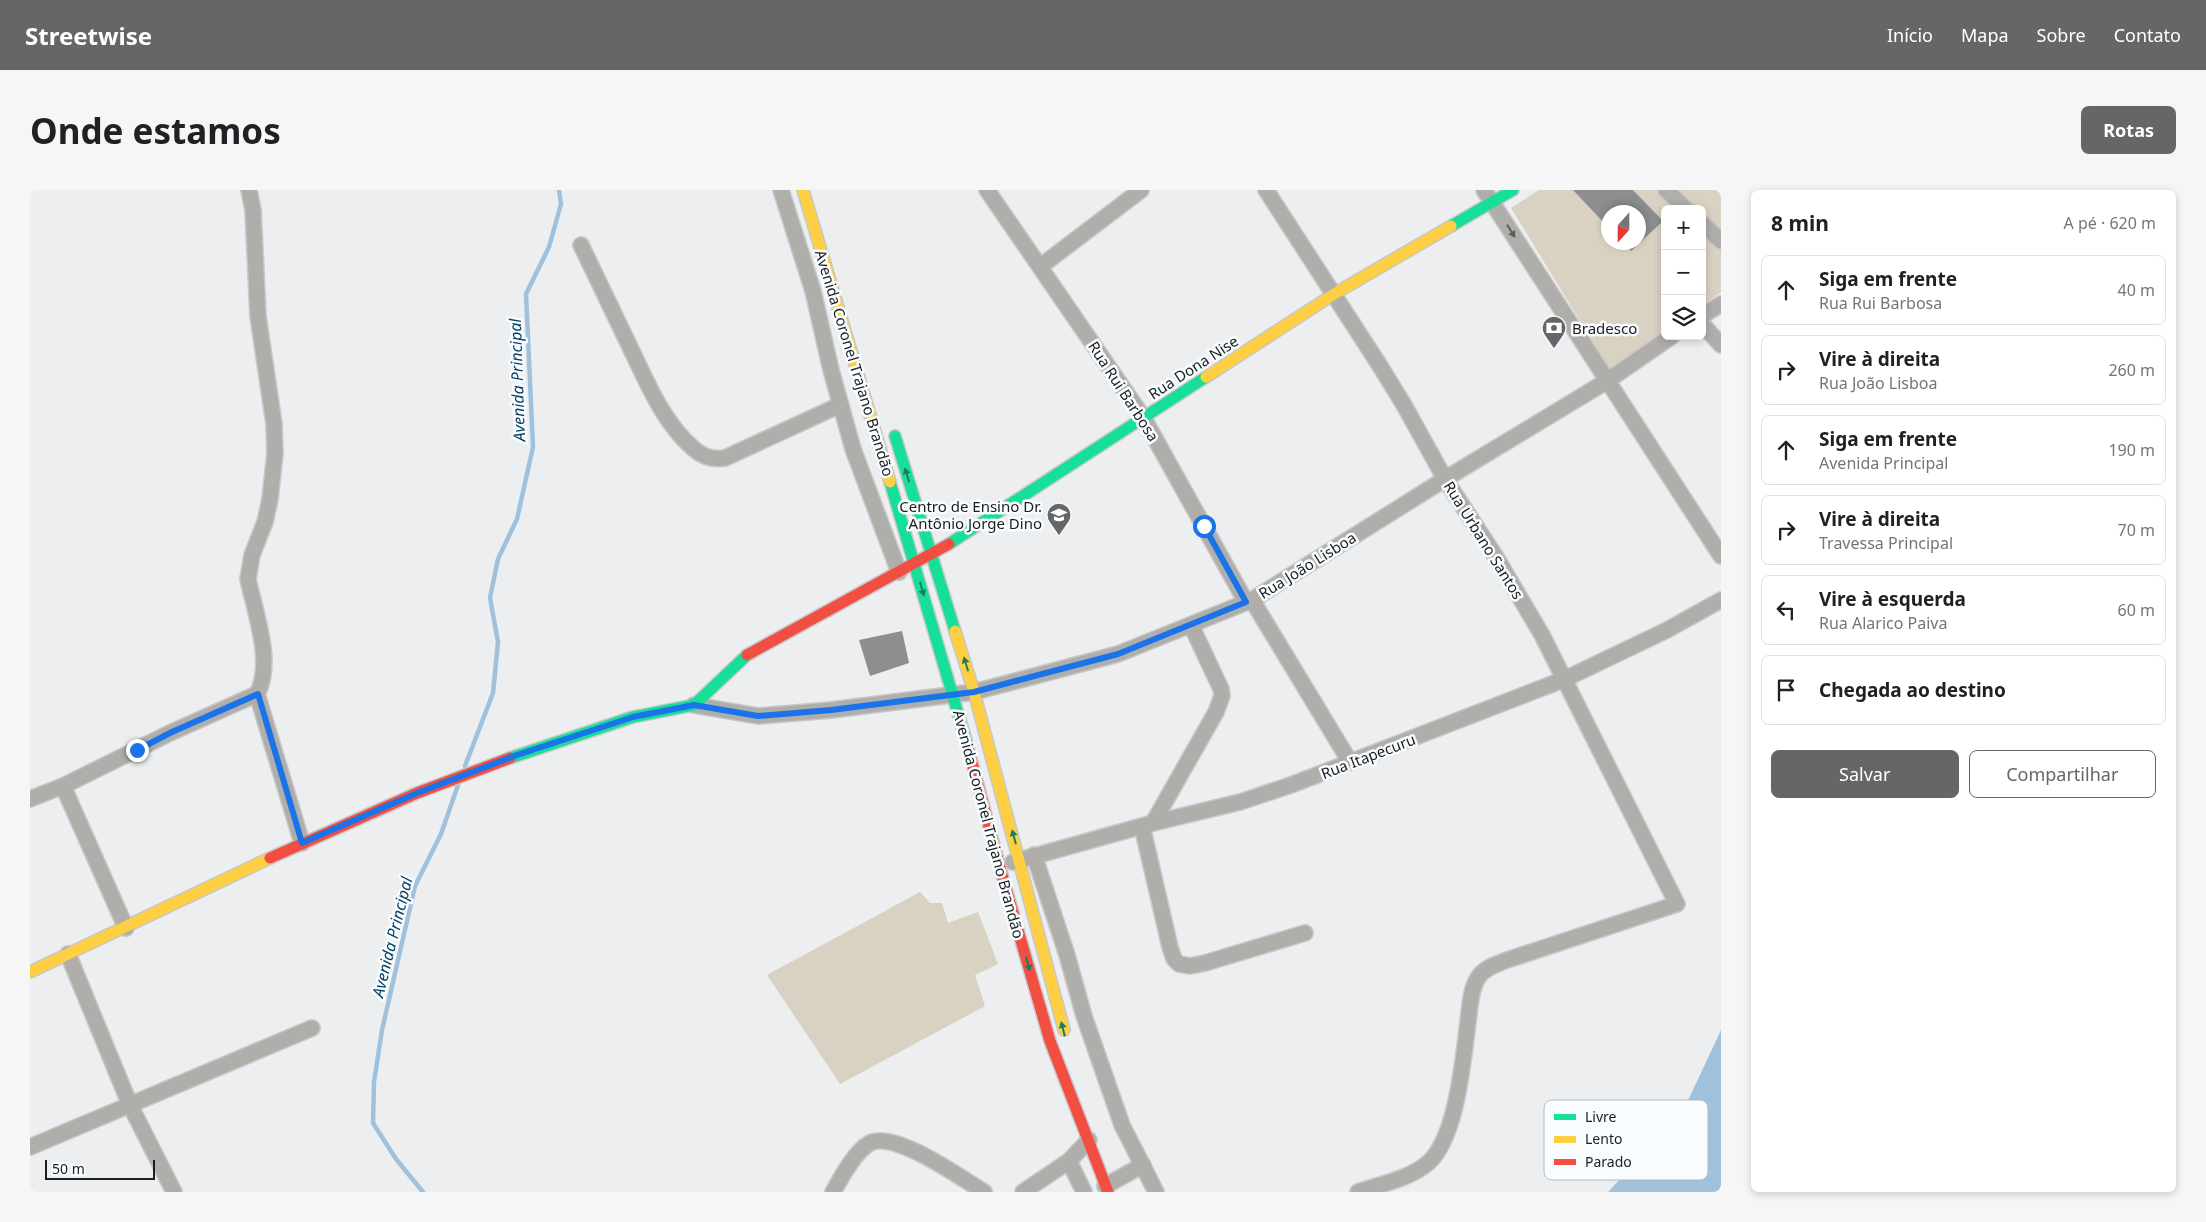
<!DOCTYPE html>
<html lang="pt">
<head>
<meta charset="utf-8">
<style>
  :root { --surface:#fff; --page:#f6f6f6; --text:#202124; --muted:#757577; --line:#e0e0e0; --accent:#646668 }
  body { margin:0; font-family:"Noto Sans",sans-serif; background:var(--page); color:var(--text) }
  .controls { position:absolute; right:15px; top:15px; display:grid; overflow:hidden; border-radius:8px; box-shadow:0 2px 8px #0003 }
  .controls button { width:45px; height:45px; display:grid; place-items:center; padding:0; border:0; border-bottom:1px solid var(--line); background:var(--surface); color:var(--text); font:25px sans-serif }
  .compass { position:absolute; left:1571px; top:15px; width:45px; height:45px; border-radius:50%; background:var(--surface); box-shadow:0 2px 8px #0003; rotate:201deg }
  .scale { position:absolute; left:15px; bottom:12px; width:110px; box-sizing:border-box; padding-left:5px; border:2px solid #1b1d1e; border-top:0; font-size:14px; line-height:18px; white-space:nowrap; color:#1b1d1e; -webkit-text-stroke:4px #f8fcff; paint-order:stroke }
  .stop { position:absolute; width:15px; height:15px; margin:-11px; border:4px solid #1a73e8; border-radius:50%; background:#fff }
  .stop.end { background:#1a73e8; border-color:#fff; box-shadow:0 1px 5px #0008 }
  .list { margin:0; padding:0; list-style:none }
  h2 { display:flex; justify-content:space-between; align-items:center; height:65px; margin:0; padding:0 20px; font-size:21px }
  h2 small { font-size:16px; font-weight:400; color:var(--muted) }
  .list li { display:grid; grid-template-columns:32px 1fr auto; gap:15px; align-items:center; box-sizing:border-box; height:70px; margin:0 10px 10px; padding:0 10px; border:1px solid var(--line); border-radius:8px }
  .list b { display:block; font-size:19px; white-space:nowrap }
  .list p { margin:0; font-size:16px; white-space:nowrap; color:var(--muted) }
  .list em { font-size:16px; font-style:normal; color:var(--muted) }
  .actions { display:flex; gap:10px; padding:15px 20px }
  .actions a { flex:1; padding:11px 0; border:1px solid var(--accent); border-radius:8px; text-align:center; font-size:18px; color:var(--accent) }
  .actions .main { background:var(--accent); color:#fff }
  .icon { flex:none; width:28px; height:28px; fill:none; stroke:currentColor; stroke-width:2; stroke-linecap:round; stroke-linejoin:round }
  .map { position:relative; flex:none; width:1691px; height:1002px; overflow:hidden; border-radius:8px }
  header { display:flex; align-items:center; gap:30px; box-sizing:border-box; height:70px; padding:0 25px; background:var(--accent); color:#fff }
  header strong { font-size:24px }
  nav { display:flex; gap:28px; margin-inline-start:auto; font-size:18px }
  .intro { display:flex; align-items:center; justify-content:space-between; box-sizing:border-box; height:120px; padding:0 30px }
  h1 { margin:0; font-size:35px }
  .button { padding:12px 22px; border-radius:8px; background:var(--accent); color:#fff; font-size:18px; font-weight:700 }
  main { display:flex; gap:30px; padding:0 30px }
  aside { flex:1; background:var(--surface); border-radius:8px; box-shadow:0 2px 8px #0003 }
  .map>svg:first-child { display:block }
  .green { fill:#d9d1c1; fill-rule:evenodd }
  .water { fill:#a0c1dc }
  .lines { fill:none; stroke-linecap:round; stroke-linejoin:round }
  .stream { stroke:#a0c1dc; stroke-width:4.5 }
  .building { fill:#8c8e8f }
  .street-casing { stroke:#c7c8c9; stroke-width:18 }
  .fast-casing { stroke:#c7c8c9; stroke-width:14 }
  .slow-casing { stroke:#c7c8c9; stroke-width:14 }
  .jam-casing { stroke:#c7c8c9; stroke-width:14 }
  .street { stroke:#b0aeaa; stroke-width:15 }
  .fast { stroke:#16e098; stroke-width:11 }
  .slow { stroke:#ffcf43; stroke-width:11 }
  .jam { stroke:#f24e42; stroke-width:11 }
  .oneway { fill:#5e5e5d }
  .oneway2 { fill:#187e5b }
  .route { stroke:#1a73e8; stroke-width:6 }
  .labels { text-anchor:middle; dominant-baseline:central; stroke-width:5; stroke-linejoin:round; paint-order:stroke }
  .poi-label { font-size:15px; fill:#1b1d1e; stroke:#f8fcff; text-anchor:start }
  .street-label { font-size:15px; fill:#1b1d1e; stroke:#f8fcff }
  .water-label { font-size:16px; font-style:italic; fill:#043f63; stroke:#f8fcff }
  .key { fill:#f8fcff; stroke:#b6b9bc; stroke-width:1 }
  .key-label { font-size:14px; fill:#1b1d1e }
</style>
</head>
<body>
<header>
<strong>Streetwise</strong>
<nav><a>Início</a><a>Mapa</a><a>Sobre</a><a>Contato</a></nav>
</header>
<div class="intro"><h1>Onde estamos</h1><a class="button">Rotas</a></div>
<main>
<div class="map">
<svg width="1691" height="1002" viewBox="0 0 1691 1002">
  <rect width="100%" height="100%" fill="#eceef0"/>
  <!-- green -->
  <g class="green">
    <path d="M1509,0H1691V102L1672,116V19H1635V142L1580,180L1481,18ZM1578,22H1608V52H1578Z"/>
    <polygon points="890,702 900,713 912,713 918,733 948,722 968,774 945,785 955,816 810,894 737,785"/>
  </g>
  <!-- water -->
  <polygon class="water" points="1691,840 1691,1002 1578,1002 1653,921"/>
  <g class="lines">
    <!-- stream -->
    <g class="stream">
      <polyline points="435,576 463,503 468,452 460,408 468,369 487,329 503,257 496,104 519,57 531,14 529,0"/>
      <polyline points="393,1002 366,969 343,933 344,892 352,840 385,696 411,644 428,595"/>
    </g>
  </g>
  <!-- building -->
  <g class="building">
    <polygon points="1543,0 1603,0 1633,31 1601,61 1593,52 1608,52 1608,22 1578,22 1578,37"/>
    <polygon points="872,441 879,473 840,486 829,450"/>
  </g>
  <g class="lines">
    <defs>
      <g id="street">
        <path d="M219,0L223,20L228,126L244,234L245,263L240,309L235,332L222,365L218,389C225,423 244,473 227,504"/>
        <polyline points="751,0 783,101 801,180 823,259 869,382"/>
        <polyline points="957,0 1113,227 1216,412"/>
        <path d="M1236,0L1350,176L1374,215L1415,289L1466,367L1512,445L1647,714L1477,770C1467,774 1453,778 1448,788C1440,800 1440,818 1438,832C1433,869 1427,948 1398,973C1379,989 1351,994 1328,1002"/>
        <polyline points="1454,0 1691,366"/>
        <polyline points="1636,0 1656,19"/>
        <polyline points="1672,33 1691,51"/>
        <path d="M551,55C567,88 583,122 599,155C616,190 633,233 664,259C673,267 683,270 695,268L810,215"/>
        <polyline points="1011,76 1111,0"/>
        <polyline points="1672,126 1691,114"/>
        <polyline points="1672,134 1691,155"/>
        <polyline points="1222,410 1320,572"/>
        <polyline points="227,504 272,653"/>
        <polyline points="664,515 728,526 801,520 944,502 1088,464 1222,410 1415,289 1577,191 1642,146"/>
        <polyline points="33,596 96,738"/>
        <polyline points="0,609 33,596 142,542 227,504"/>
        <polyline points="1123,633 1186,522 1192,506 1191,499 1161,435"/>
        <polyline points="1112,636 1140,757 1144,769 1149,774 1160,776 1175,773 1275,743"/>
        <polyline points="1004,665 1037,765 1054,826 1092,935 1126,1002"/>
        <polyline points="983,672 1123,633 1210,612 1261,595 1535,489 1637,440 1691,410"/>
        <polyline points="38,764 100,915 144,1002"/>
        <polyline points="0,957 282,838"/>
        <polyline points="1039,971 1054,1002"/>
        <polyline points="1075,996 1113,975"/>
        <path d="M803,1002C811,988 825,961 840,953C864,940 931,988 954,1002"/>
        <polyline points="993,1002 1039,971 1059,950"/>
      </g>
      <g id="fast">
        <polyline points="1421,36 1483,0"/>
        <polyline points="865,246 925,441"/>
        <polyline points="860,292 937,554"/>
        <polyline points="919,354 1176,187"/>
        <polyline points="480,568 603,527 664,515 717,465"/>
      </g>
      <g id="slow">
        <polyline points="773,0 860,292"/>
        <polyline points="1176,187 1304,104 1421,36"/>
        <polyline points="925,441 944,502 1034,840"/>
        <polyline points="0,782 240,668"/>
      </g>
      <g id="jam">
        <polyline points="717,465 919,354"/>
        <polyline points="937,554 970,678 1020,851 1078,1002"/>
        <polyline points="240,668 387,603 480,568"/>
      </g>
    </defs>
    <!-- street casing -->
    <use href="#street" class="street-casing"/>
    <!-- fast casing -->
    <use href="#fast" class="fast-casing"/>
    <!-- slow casing -->
    <use href="#slow" class="slow-casing"/>
    <!-- jam casing -->
    <use href="#jam" class="jam-casing"/>
    <!-- street -->
    <use href="#street" class="street"/>
    <!-- fast -->
    <use href="#fast" class="fast"/>
    <!-- slow -->
    <use href="#slow" class="slow"/>
    <!-- jam -->
    <use href="#jam" class="jam"/>
  </g>
  <!-- one-way arrows -->
  <defs><path id="oneway-solid" d="M-6-.8H1V-3.2L6.5 0L1 3.2V.8H-6Z" transform="scale(1.25)"/></defs>
  <use class="oneway" href="#oneway-solid" transform="translate(1481 41) rotate(58)"/>
  <g class="oneway2">
    <use href="#oneway-solid" transform="translate(877 285) rotate(-107)"/>
    <use href="#oneway-solid" transform="translate(892 399) rotate(74)"/>
    <use href="#oneway-solid" transform="translate(936 474) rotate(-107)"/>
    <use href="#oneway-solid" transform="translate(984 647) rotate(-105)"/>
    <use href="#oneway-solid" transform="translate(998 774) rotate(74)"/>
    <use href="#oneway-solid" transform="translate(1033 839) rotate(-104)"/>
  </g>
  <g class="lines">
    <!-- route -->
    <polyline class="route" points="107,560 142,542 228,504 272,653 387,603 487,565 603,527 664,515 728,526 801,520 944,502 1088,464 1216,412 1174,336"/>
  </g>
  <!-- icons -->
  <defs>
    <symbol id="bank-pin" viewBox="-11 -11 22 30"><path d="M0 17L-7.5 6A9.5 9.5 0 1 1 7.5 6Z" fill="#646668" stroke="#f8fcff"/><path d="M-6-4H6V4H-6ZM0-2.3a2.3 2.3 0 1 0 0 4.6a2.3 2.3 0 1 0 0-4.6Z" fill="#fff"/></symbol>
    <symbol id="school-pin" viewBox="-11 -11 22 30"><path d="M0 17L-7.5 6A9.5 9.5 0 1 1 7.5 6Z" fill="#646668" stroke="#f8fcff"/><path d="M0-5L7-2L0 1L-7-2ZM-4 1L0 2.5L4 1V4Q0 6-4 4Z" fill="#fff"/></symbol>
  </defs>
  <g fill-rule="evenodd">
    <use href="#bank-pin" x="1510" y="124" width="28" height="38"/>
    <use href="#school-pin" x="1015" y="311" width="28" height="38"/>
  </g>
  <g class="labels">
    <!-- poi labels -->
    <g class="poi-label">
      <text x="1542" y="138">Bradesco</text>
      <text x="1012" y="316" text-anchor="end">Centro de Ensino Dr.<tspan x="1012" dy="17">Antônio Jorge Dino</tspan></text>
    </g>
    <!-- street labels -->
    <g class="street-label">
      <text transform="translate(825 173) rotate(73)">Avenida Coronel Trajano Brandão</text>
      <text transform="translate(1163 177) rotate(-33)">Rua Dona Nise</text>
      <text transform="translate(1094 201) rotate(57)">Rua Rui Barbosa</text>
      <text transform="translate(1454 350) rotate(58)">Rua Urbano Santos</text>
      <text transform="translate(1277 375) rotate(-32)">Rua João Lisboa</text>
      <text transform="translate(1338 566) rotate(-21)">Rua Itapecuru</text>
      <text transform="translate(959 634) rotate(75)">Avenida Coronel Trajano Brandão</text>
    </g>
    <!-- water labels -->
    <g class="water-label">
      <text transform="translate(487 190) rotate(-92)">Avenida Principal</text>
      <text transform="translate(362 747) rotate(-76)">Avenida Principal</text>
    </g>
  </g>
  <!-- legend -->
  <rect x="1514" y="910" width="164" height="80" rx="8" class="key"/>
  <rect x="1524" y="924" width="22" height="6" fill="#16e098"/>
  <rect x="1524" y="946" width="22" height="7" fill="#ffcf43"/>
  <rect x="1524" y="969" width="22" height="6" fill="#f24e42"/>
  <g class="key-label">
    <text x="1555" y="932">Livre</text>
    <text x="1555" y="954">Lento</text>
    <text x="1555" y="977">Parado</text>
  </g>
</svg>
<div class="controls">
<button>+</button>
<button>−</button>
<button><svg class="icon" aria-label="layers" viewBox="0 0 24 24"><path d="M12 4l9 5-9 5-9-5zM3 14l9 5 9-5"/></svg></button>
</div>
<svg class="compass" viewBox="-18 -18 36 36"><path d="M0-13l5 13h-10z" fill="#e53935"/><path d="M0 13l5-13h-10z" fill="#757577"/></svg>
<div class="scale">50 m</div>
<div class="stop" style="left:1174px;top:336px"></div>
<div class="stop end" style="left:107px;top:560px"></div>
</div>
<aside>
<h2>8 min<small>A pé · 620 m</small></h2>
<ul class="list">
<li><svg class="icon" aria-label="ahead" viewBox="0 0 24 24"><path d="M12 20V5M6 11l6-6 6 6"/></svg><div><b>Siga em frente</b><p>Rua Rui Barbosa</p></div><em>40 m</em></li>
<li><svg class="icon" aria-label="right" viewBox="0 0 24 24"><path d="M7 20v-9h11M14 6l5 5-5 5"/></svg><div><b>Vire à direita</b><p>Rua João Lisboa</p></div><em>260 m</em></li>
<li><svg class="icon" aria-label="ahead" viewBox="0 0 24 24"><path d="M12 20V5M6 11l6-6 6 6"/></svg><div><b>Siga em frente</b><p>Avenida Principal</p></div><em>190 m</em></li>
<li><svg class="icon" aria-label="right" viewBox="0 0 24 24"><path d="M7 20v-9h11M14 6l5 5-5 5"/></svg><div><b>Vire à direita</b><p>Travessa Principal</p></div><em>70 m</em></li>
<li><svg class="icon" aria-label="left" viewBox="0 0 24 24"><path d="M17 20v-9H6M10 6l-5 5 5 5"/></svg><div><b>Vire à esquerda</b><p>Rua Alarico Paiva</p></div><em>60 m</em></li>
<li><svg class="icon" aria-label="arrive" viewBox="0 0 24 24"><path d="M6 21V4h12l-3 4 3 4H6"/></svg><div><b>Chegada ao destino</b></div></li>
</ul>
<div class="actions"><a class="main">Salvar</a><a>Compartilhar</a></div>
</aside>
</main>
</body>
</html>
